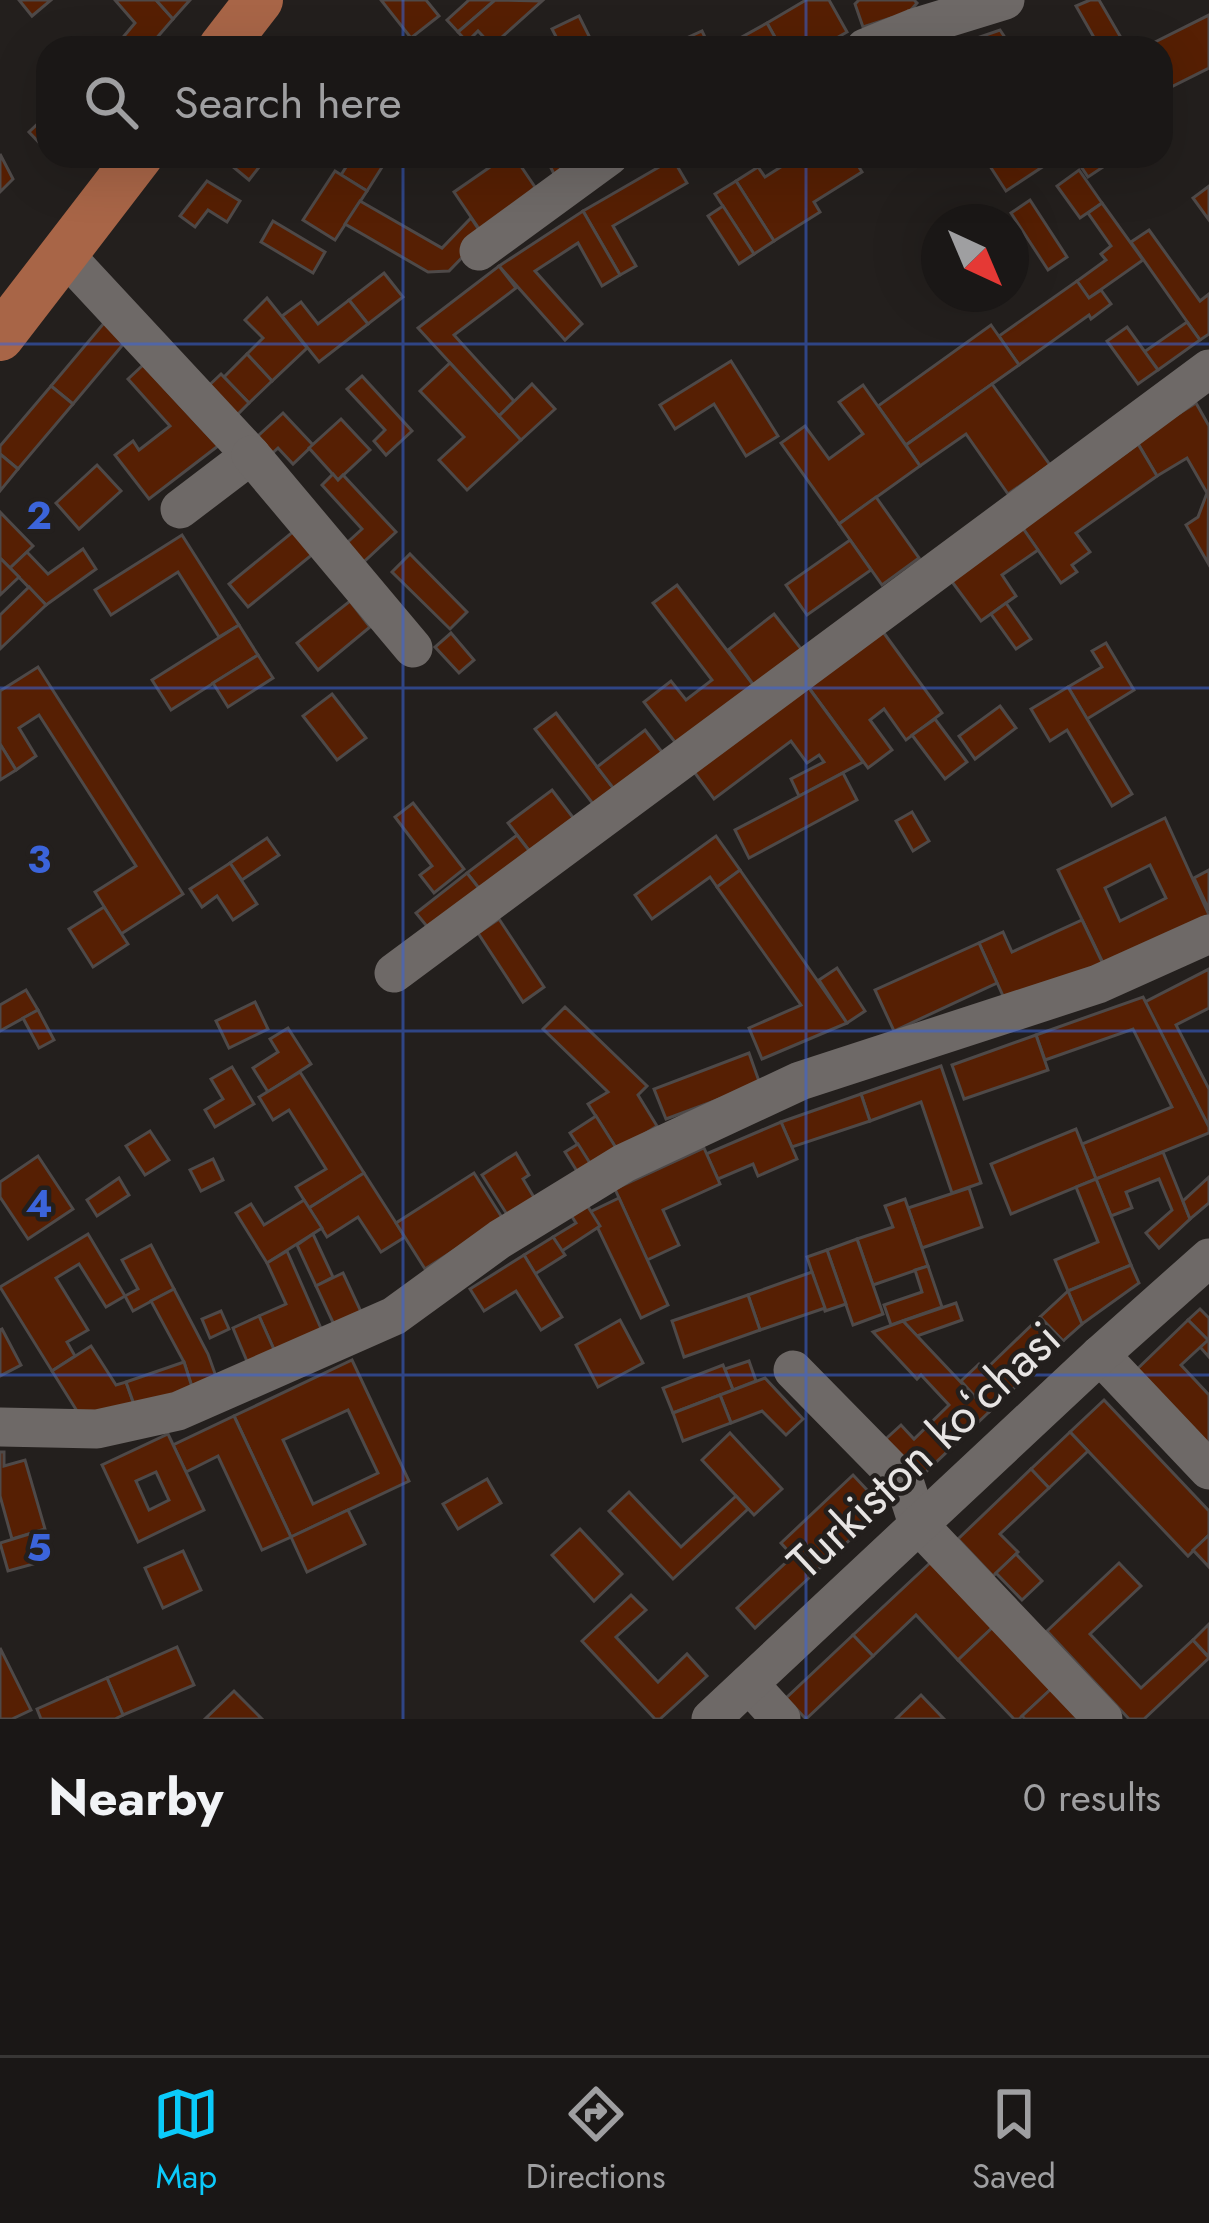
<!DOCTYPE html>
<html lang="en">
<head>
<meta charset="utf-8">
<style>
  :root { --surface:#1a1716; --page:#272423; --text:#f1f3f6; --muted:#9f9fa1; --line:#383635; --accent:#0bcafa }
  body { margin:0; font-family:Jost,sans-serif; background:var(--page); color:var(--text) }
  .compass { position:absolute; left:921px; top:204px; width:108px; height:108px; border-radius:50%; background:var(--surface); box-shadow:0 12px 48px #0002; rotate:136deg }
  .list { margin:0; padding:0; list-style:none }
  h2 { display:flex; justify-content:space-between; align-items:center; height:156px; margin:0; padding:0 48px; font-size:51px }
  h2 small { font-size:39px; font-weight:400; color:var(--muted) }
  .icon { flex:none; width:66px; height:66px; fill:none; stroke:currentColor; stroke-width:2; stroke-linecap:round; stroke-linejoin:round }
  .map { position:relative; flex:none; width:1209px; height:1719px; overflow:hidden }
  .search { position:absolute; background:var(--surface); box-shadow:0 12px 48px #0002; left:36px; right:36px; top:36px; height:132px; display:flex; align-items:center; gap:30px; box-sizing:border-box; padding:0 42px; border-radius:36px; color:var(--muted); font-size:45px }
  .sheet { height:336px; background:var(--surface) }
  nav { display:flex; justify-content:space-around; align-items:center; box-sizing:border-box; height:168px; border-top:3px solid var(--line); background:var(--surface); font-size:33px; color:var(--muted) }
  nav a { display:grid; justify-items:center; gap:6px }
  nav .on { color:var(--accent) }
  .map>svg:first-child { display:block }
  .building { fill:#561f03; stroke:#4e4948; stroke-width:3; fill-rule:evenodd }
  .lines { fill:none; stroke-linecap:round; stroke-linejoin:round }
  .minor { stroke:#6e6967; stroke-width:39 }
  .major { stroke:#a86547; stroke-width:48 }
  .grid { fill:none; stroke:#3b64da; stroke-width:3; stroke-opacity:0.55 }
  .labels { text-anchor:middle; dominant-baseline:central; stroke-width:9; stroke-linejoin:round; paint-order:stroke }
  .street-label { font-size:48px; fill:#e7e4e3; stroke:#231f1d }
  .grid-label { font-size:39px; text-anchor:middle; font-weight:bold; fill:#3b64da; stroke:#231f1d; stroke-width:9; stroke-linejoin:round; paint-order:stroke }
</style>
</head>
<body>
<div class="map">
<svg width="1209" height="1719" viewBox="0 0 1209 1719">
  <rect width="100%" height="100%" fill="#231f1d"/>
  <!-- building -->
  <g class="building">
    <polygon points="19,0 51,0 32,16"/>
    <polygon points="115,0 156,0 173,19 148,48 114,48 135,23"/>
    <polygon points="156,0 190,0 173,19"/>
    <polygon points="381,0 426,0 439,16 411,38"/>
    <polygon points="469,0 495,0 458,32 447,20"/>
    <polygon points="495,0 542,1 492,46 478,31 467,42 458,32"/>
    <polygon points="806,0 829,0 847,32 819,48 781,48 767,23"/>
    <polygon points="859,0 914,0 917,3 898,25 891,18 863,27 855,4"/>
    <polygon points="1090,0 1099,0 1127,48 1100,48 1076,6"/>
    <polygon points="1209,15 1209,68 1161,92 1161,48 1143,48"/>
    <polygon points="579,16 595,48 562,48 552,29"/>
    <polygon points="767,23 781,48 722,48"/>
    <polygon points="1000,30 1012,48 948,48"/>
    <polygon points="702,31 710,48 683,48 680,41"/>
    <polygon points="48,114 48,152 29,132"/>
    <polygon points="0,154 13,179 0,192"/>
    <polygon points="220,156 268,156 249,180"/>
    <polygon points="353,156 362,162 366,156 389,156 367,191 341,175"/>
    <polygon points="506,156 514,156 535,187 486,239 454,192"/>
    <polygon points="545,156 594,156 555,176"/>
    <polygon points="793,156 852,156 862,172 814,202 820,212 774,241 736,181 758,167 765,177 795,158"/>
    <polygon points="992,156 1059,156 1006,191 986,160"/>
    <polygon points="1074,156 1101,156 1106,165 1088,177"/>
    <polygon points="673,159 687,183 613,226 636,266 620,275 583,211"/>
    <polygon points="1079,170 1102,203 1080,218 1057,186"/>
    <polygon points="335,171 367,191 335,240 303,220"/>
    <polygon points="207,181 240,201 227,222 208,210 195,227 180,216"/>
    <polygon points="736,181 774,241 754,254 715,194"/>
    <polygon points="1209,186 1209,220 1193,198"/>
    <polygon points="1030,200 1067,257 1048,270 1011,213"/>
    <polygon points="360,201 442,248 471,218 483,236 449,271 428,272 345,224"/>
    <polygon points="1102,203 1143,260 1089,298 1077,281 1106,260 1101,254 1111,246 1088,213"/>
    <polygon points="723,206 754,254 739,264 708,216"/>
    <polygon points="583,211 620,275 602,286 578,243 535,271 582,324 565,340 499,266"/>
    <polygon points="273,221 325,252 313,273 261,242"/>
    <polygon points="1149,230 1200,301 1209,294 1209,334 1200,340 1131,242"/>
    <polygon points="499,266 516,288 454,335 514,401 499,416 418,328"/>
    <polygon points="384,273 403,297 368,324 349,300"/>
    <polygon points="1077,281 1089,298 1101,290 1111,304 1091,319 1089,315 1019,365 999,336"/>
    <polygon points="267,298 307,348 272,381 247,354 263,338 245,320"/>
    <polygon points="349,300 368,324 319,362 282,316 301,302 318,324"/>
    <polygon points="1187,322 1200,340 1158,370 1144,352"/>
    <polygon points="104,323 126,341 73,404 51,386"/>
    <polygon points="991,325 1019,365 906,445 878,406"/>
    <polygon points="1127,327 1158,370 1138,384 1107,341"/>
    <polygon points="247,354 272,381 249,403 224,377"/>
    <polygon points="731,361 778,436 746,456 714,404 675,429 660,405"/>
    <polygon points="450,363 521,440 467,490 439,460 464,437 420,391"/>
    <polygon points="143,365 218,446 149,499 115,455 133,441 139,450 170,426 128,379"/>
    <polygon points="221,374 249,403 229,423 201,393"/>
    <polygon points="362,376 412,431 386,455 374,441 385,430 347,389"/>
    <polygon points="532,384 555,409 521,440 499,416"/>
    <polygon points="992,384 1050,465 1008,494 966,434 920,466 906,445"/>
    <polygon points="863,385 920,466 839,524 781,443 805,426 829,459 863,434 839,402"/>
    <polygon points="51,386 73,404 18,469 0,454 0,446"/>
    <polygon points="1196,403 1209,426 1208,563 1186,525 1198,517 1207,493 1187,458 1157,476 1136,440"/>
    <polygon points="283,413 313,445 293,464 278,448 264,461 248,445"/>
    <polygon points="341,419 370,450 338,480 309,448"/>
    <polygon points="1138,444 1157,476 1076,533 1090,552 1072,565 1077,572 1061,583 1022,527"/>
    <polygon points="0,454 18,469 0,491"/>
    <polygon points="97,465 121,491 79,529 56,503"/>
    <polygon points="333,474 338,480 343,475 396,532 356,569 339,550 362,529 322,485"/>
    <polygon points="876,497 919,558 882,585 839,524"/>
    <polygon points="0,512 33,546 10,568 0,558"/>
    <polygon points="300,526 319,549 248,607 229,584"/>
    <polygon points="1022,527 1038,550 1002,575 1016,596 981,621 950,579"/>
    <polygon points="182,535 239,625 219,637 178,572 111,615 95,590"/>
    <polygon points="850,540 871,570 807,615 786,585"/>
    <polygon points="83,549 96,569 46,605 10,568 27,552 48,574"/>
    <polygon points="410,554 467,612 450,629 392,572"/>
    <polygon points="0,558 19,577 0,595"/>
    <polygon points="677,585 755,687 678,746 644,702 671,681 686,700 712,680 653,603"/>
    <polygon points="29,587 46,605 0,649 0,615"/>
    <polygon points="350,601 370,627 318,670 297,643"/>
    <polygon points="1006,603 1031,639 1016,649 991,614"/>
    <polygon points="774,614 802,650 755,687 728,650"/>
    <polygon points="239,625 258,655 171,710 152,680"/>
    <polygon points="881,629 942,713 906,740 884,709 870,720 892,750 868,768 806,684"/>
    <polygon points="451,633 474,660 459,673 435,647"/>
    <polygon points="1106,643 1134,690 1087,719 1068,687 1102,667 1092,651"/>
    <polygon points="258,655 273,678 228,707 213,683"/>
    <polygon points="38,667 183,894 121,934 95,892 136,866 39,715 19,728 36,756 16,770 0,744 0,691"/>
    <polygon points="806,684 863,762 799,796 791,779 824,762 819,755 807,763 791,741 714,799 692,769"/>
    <polygon points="1068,687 1132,794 1112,806 1067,730 1050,741 1031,709"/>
    <polygon points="332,694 366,738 337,760 303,716"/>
    <polygon points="1000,706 1016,728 975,759 959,736"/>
    <polygon points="556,713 617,793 597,809 535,729"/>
    <polygon points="935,719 967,762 945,779 912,735"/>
    <polygon points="645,730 665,756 617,793 597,767"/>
    <polygon points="0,744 16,770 0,780"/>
    <polygon points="843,773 857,800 749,858 735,830"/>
    <polygon points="552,790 578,824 534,857 508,823"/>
    <polygon points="413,803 464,869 434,893 420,875 432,866 395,817"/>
    <polygon points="912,812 929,841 913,851 896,821"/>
    <path d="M1165,818L1209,915L1104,965L1058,870ZM1150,865L1166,898L1120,921L1105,888Z"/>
    <polygon points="517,835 534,857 485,896 467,873"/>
    <polygon points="716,836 740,870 717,887 710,877 652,919 635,895"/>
    <polygon points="267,838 279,855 242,880 230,863"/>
    <polygon points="230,863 257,904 233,920 217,896 202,907 190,889"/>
    <polygon points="740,870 847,1023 762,1059 749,1028 801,1005 717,887"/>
    <polygon points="1209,870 1209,910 1194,878"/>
    <polygon points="467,873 485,896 434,935 416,913"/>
    <polygon points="104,907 128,944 93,967 69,929"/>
    <polygon points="499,919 544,987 523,1002 478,933"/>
    <polygon points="1082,920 1104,966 1009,1009 979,943 1003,932 1012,952"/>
    <polygon points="979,943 997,983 894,1031 875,990"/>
    <polygon points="837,968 865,1011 847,1023 819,980"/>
    <polygon points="1209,969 1209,1008 1176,1025 1209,1089 1209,1127 1145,1002"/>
    <polygon points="26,990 38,1010 0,1031 0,1005"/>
    <polygon points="1143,997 1209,1127 1209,1133 1096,1179 1082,1144 1172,1107 1133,1029 1045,1060 1036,1035"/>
    <polygon points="255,1002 268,1029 229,1048 216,1021"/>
    <polygon points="565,1007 647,1086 638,1095 657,1126 618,1151 588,1104 608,1092 543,1029"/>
    <polygon points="38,1010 54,1040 39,1048 23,1018"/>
    <polygon points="288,1028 311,1064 268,1092 253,1068 278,1052 270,1039"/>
    <polygon points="1036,1035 1048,1070 964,1099 952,1065"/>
    <polygon points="749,1053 760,1084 666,1119 654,1089"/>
    <polygon points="941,1066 981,1183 952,1193 921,1102 870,1121 861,1094"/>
    <polygon points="232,1067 254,1104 215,1127 205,1110 223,1099 211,1079"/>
    <polygon points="300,1072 364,1173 309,1208 296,1187 326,1169 289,1110 273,1120 259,1097"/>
    <polygon points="861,1094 870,1121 792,1147 781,1122"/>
    <polygon points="596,1116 618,1151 593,1168 570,1133"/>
    <polygon points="781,1122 797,1159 758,1176 753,1164 718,1179 706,1154"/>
    <polygon points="1076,1129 1096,1179 1011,1214 991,1164"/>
    <polygon points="150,1131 169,1160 145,1175 126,1146"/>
    <polygon points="578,1144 593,1168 580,1176 565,1152"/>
    <polygon points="704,1148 720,1184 663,1210 679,1245 647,1260 615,1189"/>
    <polygon points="1163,1152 1190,1219 1159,1248 1146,1233 1172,1210 1159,1179 1126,1192 1132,1208 1111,1216 1096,1179"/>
    <polygon points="516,1153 529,1175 523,1179 535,1199 508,1216 482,1175"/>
    <polygon points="38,1156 73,1209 28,1239 0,1197 0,1182"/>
    <polygon points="213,1159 223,1180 201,1191 190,1170"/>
    <polygon points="364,1173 405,1237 381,1252 358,1217 327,1237 309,1208"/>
    <polygon points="474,1173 503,1219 425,1269 396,1223"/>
    <polygon points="1209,1177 1209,1203 1190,1219 1183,1201"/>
    <polygon points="119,1178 129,1195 97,1216 87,1200"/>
    <polygon points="1096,1179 1131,1265 1068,1291 1055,1260 1098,1242 1076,1187"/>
    <polygon points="969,1188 982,1227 922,1248 908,1208"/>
    <polygon points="619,1198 668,1305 641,1318 590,1212"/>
    <polygon points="905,1199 928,1266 873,1285 857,1239 893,1227 885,1206"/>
    <polygon points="304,1200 322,1228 267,1263 236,1213 251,1204 264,1225"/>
    <polygon points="585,1202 600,1226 562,1251 553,1237 576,1223 569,1212"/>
    <polygon points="88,1234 125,1296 106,1307 79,1264 56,1278 88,1330 67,1342 75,1356 52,1371 0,1287"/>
    <polygon points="313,1234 333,1277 316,1286 297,1245"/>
    <polygon points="553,1237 565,1255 535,1274 524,1255"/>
    <polygon points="857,1239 883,1314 853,1325 827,1250"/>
    <polygon points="151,1245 174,1289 133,1311 125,1296 138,1289 122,1260"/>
    <polygon points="827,1250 846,1304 825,1311 807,1257"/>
    <polygon points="287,1251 323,1333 276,1354 259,1316 286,1304 267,1263"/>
    <polygon points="524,1255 562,1317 541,1330 516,1291 484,1311 470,1289"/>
    <polygon points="1131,1265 1139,1283 1082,1324 1068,1291"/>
    <polygon points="928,1266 942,1307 891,1325 884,1305 922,1292 915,1270"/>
    <polygon points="812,1272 825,1308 760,1330 748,1295"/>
    <polygon points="343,1273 363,1316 336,1329 316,1286"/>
    <polygon points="174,1289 208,1354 218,1382 193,1390 184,1362 151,1301"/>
    <polygon points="1068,1291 1082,1324 1063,1341 1040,1317"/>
    <polygon points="748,1295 760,1330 684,1357 672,1321"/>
    <polygon points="956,1303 962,1320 917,1336 903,1321"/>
    <polygon points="1200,1309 1209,1318 1209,1357 1200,1347 1208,1340 1188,1320"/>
    <polygon points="221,1311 229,1329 210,1338 202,1319"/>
    <polygon points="259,1316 276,1354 249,1366 233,1328"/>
    <polygon points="1040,1317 1063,1341 989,1412 961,1381 979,1364 985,1370"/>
    <polygon points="620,1320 643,1363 598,1387 576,1345"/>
    <polygon points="1188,1320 1208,1340 1181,1365 1209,1395 1209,1455 1132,1374"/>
    <polygon points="903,1321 989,1412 913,1484 878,1446 901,1425 914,1439 949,1405 921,1375 917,1379 873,1332"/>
    <polygon points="2,1329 21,1365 0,1376 0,1330"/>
    <polygon points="91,1346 116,1385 126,1382 136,1410 87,1427 52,1371"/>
    <path d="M352,1360L409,1481L291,1537L234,1416ZM348,1410L378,1473L313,1504L283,1440Z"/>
    <polygon points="749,1361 756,1381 733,1390 725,1369"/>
    <polygon points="184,1362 193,1390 136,1410 126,1382"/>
    <polygon points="723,1365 733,1390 673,1413 663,1388"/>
    <polygon points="765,1378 803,1419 786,1435 762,1411 731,1423 720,1395"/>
    <polygon points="720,1395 731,1423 683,1441 673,1413"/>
    <polygon points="1104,1400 1209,1511 1209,1535 1188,1556 1070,1432"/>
    <polygon points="234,1416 291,1537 262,1550 218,1456 186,1472 173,1445"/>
    <polygon points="1070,1432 1088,1451 1049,1488 1031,1469"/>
    <polygon points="730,1433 782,1489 754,1515 702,1460"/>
    <path d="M168,1434L204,1510L138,1542L102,1465ZM156,1472L169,1500L149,1510L136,1481Z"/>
    <polygon points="0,1452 4,1452 4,1466 25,1460 45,1529 12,1539 0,1496"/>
    <polygon points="1031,1469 1049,1488 1000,1534 1018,1552 993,1576 958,1539"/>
    <polygon points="853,1475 884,1508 811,1576 781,1543"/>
    <polygon points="487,1479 501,1503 458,1529 443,1504"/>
    <polygon points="629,1492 681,1547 736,1496 748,1509 673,1579 609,1511"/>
    <polygon points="348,1510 365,1544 307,1572 291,1537"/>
    <polygon points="580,1529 622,1574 594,1601 552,1555"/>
    <polygon points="39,1531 48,1560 8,1571 0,1543"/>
    <polygon points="1209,1535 1209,1567 1193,1550"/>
    <polygon points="183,1551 201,1590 163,1608 145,1568"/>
    <polygon points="1016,1554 1042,1581 1022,1600 996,1573"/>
    <polygon points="793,1556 811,1576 755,1628 737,1608"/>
    <polygon points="931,1562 993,1627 958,1660 916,1615 873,1656 853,1635"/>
    <polygon points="1119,1563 1141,1586 1090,1634 1141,1688 1193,1640 1209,1658 1144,1719 1129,1719 1047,1631"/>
    <polygon points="631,1595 646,1610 616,1637 658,1682 687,1654 707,1676 660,1719 655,1719 582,1641"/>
    <polygon points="1209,1624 1209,1657 1193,1640"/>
    <polygon points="993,1627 1051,1689 1019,1719 1014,1719 958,1660"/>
    <polygon points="853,1635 873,1656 806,1719 786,1698"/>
    <polygon points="177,1647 194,1685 123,1715 107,1678"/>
    <polygon points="0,1648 31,1710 12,1719 0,1719"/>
    <polygon points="107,1678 123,1715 115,1719 41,1719 37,1709"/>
    <polygon points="1051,1689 1079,1719 1025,1719 1022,1716"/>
    <polygon points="234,1691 262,1719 205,1719"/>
    <polygon points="921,1695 944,1719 896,1719"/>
  </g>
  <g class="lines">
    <!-- minor -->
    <g class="minor">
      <polyline points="865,48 914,28 1005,0"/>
      <polyline points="479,251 609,156"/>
      <polyline points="64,254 251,455 180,509"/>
      <polyline points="251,455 413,648"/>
      <polyline points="394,973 1209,369"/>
      <polyline points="1100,1355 1209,1470"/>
      <polyline points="793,1370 905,1484 918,1524 1103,1719"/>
      <polyline points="0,1427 97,1429 178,1411 394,1316 500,1239 624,1163 800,1081 1098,984 1209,934"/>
      <polyline points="749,1684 781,1719"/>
      <polyline points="711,1719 1100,1355 1209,1258"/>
    </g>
    <!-- major -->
    <g class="major">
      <polyline points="222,48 259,0"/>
      <polyline points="0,337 139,156"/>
    </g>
  </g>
  <!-- grid -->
  <path class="grid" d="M403,0V48M806,0V48M403,156V1719M806,156V1719M0,344H1209M0,688H1209M0,1031H1209M0,1375H1209"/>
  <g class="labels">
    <!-- street labels -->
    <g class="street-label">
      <text transform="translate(924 1450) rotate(-43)">Turkiston koʻchasi</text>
    </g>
  </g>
  <g class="grid-label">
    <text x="39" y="529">2</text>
    <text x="39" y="873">3</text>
    <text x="39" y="1217">4</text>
    <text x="39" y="1561">5</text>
  </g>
</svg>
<svg class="compass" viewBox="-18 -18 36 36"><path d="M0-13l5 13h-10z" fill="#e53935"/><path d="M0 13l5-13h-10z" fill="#9f9fa1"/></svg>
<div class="search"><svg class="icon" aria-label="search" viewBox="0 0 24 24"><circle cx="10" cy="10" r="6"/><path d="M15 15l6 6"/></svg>Search here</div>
</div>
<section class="sheet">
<h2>Nearby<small>0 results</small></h2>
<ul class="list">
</ul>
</section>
<nav>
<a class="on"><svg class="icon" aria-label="map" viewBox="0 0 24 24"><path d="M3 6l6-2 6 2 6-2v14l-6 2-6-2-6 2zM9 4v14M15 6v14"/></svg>Map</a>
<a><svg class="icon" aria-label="directions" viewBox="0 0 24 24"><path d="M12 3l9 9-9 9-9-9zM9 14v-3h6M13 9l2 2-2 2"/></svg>Directions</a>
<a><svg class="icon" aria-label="saved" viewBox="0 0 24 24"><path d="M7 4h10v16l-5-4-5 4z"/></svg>Saved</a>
</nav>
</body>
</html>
